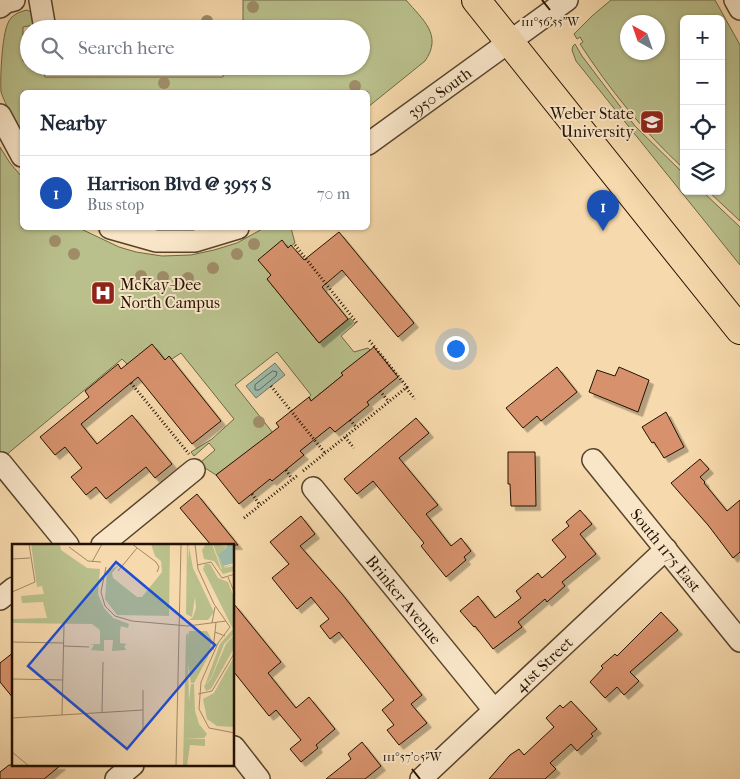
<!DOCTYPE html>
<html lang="en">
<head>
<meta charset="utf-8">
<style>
  :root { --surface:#fff; --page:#f2f2f3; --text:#1f2937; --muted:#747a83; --line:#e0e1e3; --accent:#7c3aed }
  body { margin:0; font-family:"IM FELL French Canon",serif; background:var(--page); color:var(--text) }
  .controls { position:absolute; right:15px; top:15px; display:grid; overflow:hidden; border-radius:8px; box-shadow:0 1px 4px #0004 }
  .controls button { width:45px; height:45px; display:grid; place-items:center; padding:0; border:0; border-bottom:1px solid var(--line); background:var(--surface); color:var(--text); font:25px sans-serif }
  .compass { position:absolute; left:620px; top:15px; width:45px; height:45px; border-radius:50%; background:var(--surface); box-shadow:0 1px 4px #0004; rotate:320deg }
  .you { position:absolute; left:455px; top:348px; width:18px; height:18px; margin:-12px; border:4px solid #fff; border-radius:50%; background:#1a73e8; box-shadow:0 0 0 8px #1a73e833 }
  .badge { display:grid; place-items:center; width:32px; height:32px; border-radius:50%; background:var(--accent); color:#fff; font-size:16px; font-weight:700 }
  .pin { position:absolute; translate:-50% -41px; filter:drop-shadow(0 1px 2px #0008) }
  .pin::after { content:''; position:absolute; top:26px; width:18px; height:15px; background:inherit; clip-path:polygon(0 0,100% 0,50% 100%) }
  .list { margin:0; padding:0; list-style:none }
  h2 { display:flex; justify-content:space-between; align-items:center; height:65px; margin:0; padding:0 20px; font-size:21px }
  h2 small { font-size:16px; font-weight:400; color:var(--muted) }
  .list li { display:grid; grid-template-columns:32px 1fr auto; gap:15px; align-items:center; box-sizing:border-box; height:75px; padding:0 20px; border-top:1px solid var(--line) }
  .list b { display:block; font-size:19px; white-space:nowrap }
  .list p { margin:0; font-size:16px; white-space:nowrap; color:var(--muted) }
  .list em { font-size:16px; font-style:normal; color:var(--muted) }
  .icon { flex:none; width:28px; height:28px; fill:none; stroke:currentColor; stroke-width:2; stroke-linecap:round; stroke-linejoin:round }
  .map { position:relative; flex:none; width:740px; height:779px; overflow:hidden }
  .search { position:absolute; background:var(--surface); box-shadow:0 1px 4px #0004; left:20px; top:20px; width:350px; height:55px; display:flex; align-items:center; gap:12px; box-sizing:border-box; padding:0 18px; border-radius:28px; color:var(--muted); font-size:19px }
  .panel { position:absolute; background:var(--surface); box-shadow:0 1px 4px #0004; left:20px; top:90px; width:350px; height:140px; border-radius:8px }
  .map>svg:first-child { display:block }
  .green { fill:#b9c08c; stroke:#6e6946; fill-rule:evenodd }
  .water { fill:#9dbaaa; stroke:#6d7766 }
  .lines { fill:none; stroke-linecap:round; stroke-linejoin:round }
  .shore { stroke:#606655; stroke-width:1 }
  .building { fill:#d7926d; stroke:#241200; filter:url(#shadow) }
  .minor-casing { stroke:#58442b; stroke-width:24 }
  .major-casing { stroke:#241200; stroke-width:30 }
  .path { stroke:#241200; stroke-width:3; stroke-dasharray:1 2.5; stroke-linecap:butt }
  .minor { stroke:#f9e6c9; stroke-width:21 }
  .major { stroke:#f6d9ac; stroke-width:28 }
  .tree { fill:#9f8d68 }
  .ticks { fill:none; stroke:#241200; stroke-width:2 }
  .labels { text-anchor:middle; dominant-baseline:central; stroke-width:4; stroke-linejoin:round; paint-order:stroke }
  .street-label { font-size:16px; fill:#241200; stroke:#f9e6c9 }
  .poi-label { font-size:16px; fill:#241200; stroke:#f9e6c9; text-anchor:end }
  .inset-road { fill:none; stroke:#a28967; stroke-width:1 }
  .view { fill:#1d4ed8; fill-opacity:0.15; stroke:#1d4ed8; stroke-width:2.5 }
  .inset-edge { fill:none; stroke:#241200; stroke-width:2.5 }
  .ticks-label { font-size:12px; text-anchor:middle; fill:#241200; stroke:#f9e6c9; stroke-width:4; stroke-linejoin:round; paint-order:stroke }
</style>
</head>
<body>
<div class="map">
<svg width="740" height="779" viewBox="0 0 740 779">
  <defs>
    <filter id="shadow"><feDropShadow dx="4.5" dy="4.5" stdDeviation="0" flood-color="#0004"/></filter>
  </defs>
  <rect width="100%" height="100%" fill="#f6d9ac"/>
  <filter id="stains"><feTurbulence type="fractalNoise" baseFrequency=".004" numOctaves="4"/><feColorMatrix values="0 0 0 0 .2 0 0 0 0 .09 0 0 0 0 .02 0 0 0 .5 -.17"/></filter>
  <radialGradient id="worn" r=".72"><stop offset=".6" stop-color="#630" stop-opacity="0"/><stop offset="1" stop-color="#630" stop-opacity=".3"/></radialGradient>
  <!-- green -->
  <g class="green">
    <path d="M243,0H406C423,20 443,35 425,61L368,107V92H22V133C14,120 6,106 1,92C0,78 2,35 8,23C11,15 19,12 27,10L31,12L34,25L23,27V61L29,62V66H43L45,77H223L224,66H361V29H243Z"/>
    <path d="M611,0H715L740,45V221L708,191H721V19H684V169C643,131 610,90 580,44L583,42L580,37L577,39L574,34L592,16ZM628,22H658V52H628Z"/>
    <polygon points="575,44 582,56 635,126 684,174 684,191 702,191 740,227 740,265 576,61 572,50 573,46"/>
    <polygon points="0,147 10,163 22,177 22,228 79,228 119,247 136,252 162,256 191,255 214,250 237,243 264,228 291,228 295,243 288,248 282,241 259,260 271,275 267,279 319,343 350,318 355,324 341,336 354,352 368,348 370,350 343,375 311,401 309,397 311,395 277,352 235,385 273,433 216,475 205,468 201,462 215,450 209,443 194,456 191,452 212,439 234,419 181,353 172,359 169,356 165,360 127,364 122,359 0,460"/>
  </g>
  <!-- water -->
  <polygon class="water" points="275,363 285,375 256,398 246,386"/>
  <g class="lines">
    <!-- shore -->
    <polygon class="shore" points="273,371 277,372 276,376 259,390 255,390 255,385"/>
  </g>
  <!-- building -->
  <g class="building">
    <polygon points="339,232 414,323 398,337 342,270 322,287 348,319 319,343 267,279 271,275 258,260 282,240 288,248 291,245 304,260"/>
    <polygon points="152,344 165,360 169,356 221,421 192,444 138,377 81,424 97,444 132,415 172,464 155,478 146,467 106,499 96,487 86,495 71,477 82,468 65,447 55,455 40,437 89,397 85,391 118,364 121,369"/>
    <polygon points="374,347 398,377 367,402 369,405 335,432 330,427 300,451 304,455 272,481 270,479 239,504 216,475 279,427 276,423 309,397 311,401 343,375 341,373"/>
    <polygon points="557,367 577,392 541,421 537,416 523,428 506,408"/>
    <polygon points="619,367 649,380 638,412 589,392 597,370 615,376"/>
    <polygon points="666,412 684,447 664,458 654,442 652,443 642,427"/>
    <polygon points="416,418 429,433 399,458 438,505 426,514 451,546 461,538 471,551 464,557 466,560 446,577 421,546 424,543 373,481 357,494 344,479"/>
    <polygon points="508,452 535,452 536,506 511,506 510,484 508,484"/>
    <polygon points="700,459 709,469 700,477 705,482 704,483 727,511 740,500 740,552 733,558 708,525 671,483"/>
    <polygon points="197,494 238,545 211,545 180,508"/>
    <polygon points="580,510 592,524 580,534 596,554 562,582 565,586 547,602 545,599 518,622 522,627 493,649 475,626 474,627 460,611 478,596 495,618 521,598 516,591 538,573 542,578 566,557 552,540 569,526 566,522"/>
    <polygon points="301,516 315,534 300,546 342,594 422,695 411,704 427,723 399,745 387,730 394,725 382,710 394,700 339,632 330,639 320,626 329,619 311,597 297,609 272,578 289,564 270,542"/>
    <polygon points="234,604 281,662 268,673 296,708 309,697 335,729 316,745 318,748 301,762 290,749 301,740 276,710 269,716 234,672"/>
    <polygon points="661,612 678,630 630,672 639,681 624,695 617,687 605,698 590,682 603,668 601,666 615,654 617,656"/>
    <polygon points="14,652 14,699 0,682 0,663"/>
    <polygon points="571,701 597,729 591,734 593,736 577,751 571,744 550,763 556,769 545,779 489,779 510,755 519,749 524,755 554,727 546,718 560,705 563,708"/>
    <polygon points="362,742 381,766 365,779 326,779 351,759 348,754"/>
    <polygon points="9,765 61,765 44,779 0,779 0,772"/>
  </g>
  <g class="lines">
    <defs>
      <g id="minor">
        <polyline points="40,0 45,29"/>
        <polyline points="735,0 740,9"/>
        <polyline points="0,7 6,2 14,0"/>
        <polyline points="0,115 22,156"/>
        <path id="s1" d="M368,144L567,0"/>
        <polyline points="110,228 156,241 195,241 238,228"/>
        <path id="s2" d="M593,460L740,641"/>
        <polyline points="1,463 68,545"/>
        <path id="s3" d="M313,488L494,710"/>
        <polyline points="102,545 194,470"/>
        <polyline points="0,599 14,588"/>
        <polyline points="234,747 259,779"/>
        <polyline points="116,779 133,765"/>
        <path id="s4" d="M421,779L666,549"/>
      </g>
      <polyline id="major" points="476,0 740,330"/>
    </defs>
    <!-- minor casing -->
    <use href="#minor" class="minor-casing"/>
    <!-- major casing -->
    <use href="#major" class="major-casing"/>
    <!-- path -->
    <g class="path">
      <polyline points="295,245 357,323"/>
      <polyline points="131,383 189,454"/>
      <polyline points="271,386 325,453"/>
      <polyline points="406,388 415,399"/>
      <polyline points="380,391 389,402"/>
      <polyline points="350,420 357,428"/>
      <polyline points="345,437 354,448"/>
      <polyline points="286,470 292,479"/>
      <polyline points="303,471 407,387 369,340"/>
      <polyline points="252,494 260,505"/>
      <polyline points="244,518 298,475"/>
    </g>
    <!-- minor -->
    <use href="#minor" class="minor"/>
    <!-- major -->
    <use href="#major" class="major"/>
  </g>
  <!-- trees -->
  <g class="tree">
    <circle cx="253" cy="7" r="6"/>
    <circle cx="207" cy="21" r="6"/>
    <circle cx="164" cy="83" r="6"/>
    <circle cx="355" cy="86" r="6"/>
    <circle cx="55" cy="241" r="6"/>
    <circle cx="254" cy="244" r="6"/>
    <circle cx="74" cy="254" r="6"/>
    <circle cx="237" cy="254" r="6"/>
    <circle cx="213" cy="268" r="6"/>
    <circle cx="141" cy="276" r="6"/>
    <circle cx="163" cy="277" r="6"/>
    <circle cx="188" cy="278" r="6"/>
    <circle cx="259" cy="422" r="6"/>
  </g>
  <!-- ticks -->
  <path class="ticks" d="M542,0L550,10M412,769L420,779"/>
  <!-- icons -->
  <defs>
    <symbol id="university-square" viewBox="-11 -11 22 22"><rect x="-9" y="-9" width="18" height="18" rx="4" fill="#8f2418" stroke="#f9e6c9"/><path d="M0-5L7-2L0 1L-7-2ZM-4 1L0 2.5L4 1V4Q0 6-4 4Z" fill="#fff"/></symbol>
    <symbol id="hospital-square" viewBox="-11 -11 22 22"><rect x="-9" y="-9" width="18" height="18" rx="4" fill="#8f2418" stroke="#f9e6c9"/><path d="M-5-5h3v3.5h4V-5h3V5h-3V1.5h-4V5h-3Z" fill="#fff"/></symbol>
  </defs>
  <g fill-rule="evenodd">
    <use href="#university-square" x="638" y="108" width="28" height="28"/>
    <use href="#hospital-square" x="89" y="279" width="28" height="28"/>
  </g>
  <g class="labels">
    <!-- street labels -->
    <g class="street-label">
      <text stroke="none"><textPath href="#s1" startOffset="88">3950 South</textPath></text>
      <text stroke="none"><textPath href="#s2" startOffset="116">South 1175 East</textPath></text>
      <text stroke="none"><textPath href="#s3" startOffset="144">Brinker Avenue</textPath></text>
      <text stroke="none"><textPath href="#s4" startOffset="168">41st Street</textPath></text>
    </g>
    <!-- poi labels -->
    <g class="poi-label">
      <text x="634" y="113">Weber State<tspan x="634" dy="18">University</tspan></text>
      <text x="120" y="284" text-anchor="start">McKay-Dee<tspan x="120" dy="18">North Campus</tspan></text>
    </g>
  </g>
  <!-- overview -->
  <g transform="translate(12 544)">
    <rect width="222" height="222" fill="#f6d9ac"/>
    <path d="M19,0H48L49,6L75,24L88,25L86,50L92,64L101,74L117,80L116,84L109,82L108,86V99L115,100L112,102L114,106L100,107L101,96H92V107L79,106L82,101L78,100H88V86L80,80L0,79V75L35,74L31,58L10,59L9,52L32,50L30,42L25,43ZM139,0H158L157,72L105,71L93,55L95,27L106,22L100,29L101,34L125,53H130L150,28L149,17L143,12ZM175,0H178L176,3L177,19V3L181,24L202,68L196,76H177L181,73L184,64L183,53L180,73L174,70ZM194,0H200L209,25L222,22V27L211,30L202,17L192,15L190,6ZM201,0L215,2L206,12L212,23L222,20L210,25ZM193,20H198L206,34L216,38L223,56L222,90L212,100L199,134L193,141L208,100L221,85L191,25ZM177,87H195L200,96L196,113L182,139H179L176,120L177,157L179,140H182L183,167L187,180L195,190L192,194L172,195H193V202L178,201L175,222H171L174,91L176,89V94ZM222,91V104L199,145L194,147L192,142L199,135L214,100ZM222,113V183L205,182L195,175L191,155L202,149Z" fill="#b9c08c"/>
    <path d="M214,0H222V19L211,22L206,11L215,3Z" fill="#9dbaaa"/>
    <path class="inset-road" d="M120,0L144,18L147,23L145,28M183,0L186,25L202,60L218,83L206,99L189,138L187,165L197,184L223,189M57,3L76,17L89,18M0,15L18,14M80,18L90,0M185,21L199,18L210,34L223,30M94,23L89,48L93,62L103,72L120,77L176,82L214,77M106,27L125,4M216,33L223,50M0,48L23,38L17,0M204,78L203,88L213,92M200,79L203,63M0,98L52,99M52,102L77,103M201,106L203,88M0,135L51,136M186,150L200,147L223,108M90,168L91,118M50,171L52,80M0,174L131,166M131,188V146M0,208L17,222M164,222L169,0"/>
    <path class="view" d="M104,18L203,101L115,205L16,122Z"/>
    <rect width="222" height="222" class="inset-edge"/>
  </g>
  <g class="ticks-label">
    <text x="550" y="26">111°56'55"W</text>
    <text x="412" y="761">111°57'05"W</text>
  </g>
  <rect width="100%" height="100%" filter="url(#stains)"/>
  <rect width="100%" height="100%" fill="url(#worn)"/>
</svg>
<div class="controls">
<button>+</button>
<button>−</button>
<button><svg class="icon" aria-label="locate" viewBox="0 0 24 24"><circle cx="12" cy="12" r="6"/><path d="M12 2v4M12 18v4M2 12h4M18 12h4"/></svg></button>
<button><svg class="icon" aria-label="layers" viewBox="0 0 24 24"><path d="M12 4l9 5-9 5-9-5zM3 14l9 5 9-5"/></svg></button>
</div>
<svg class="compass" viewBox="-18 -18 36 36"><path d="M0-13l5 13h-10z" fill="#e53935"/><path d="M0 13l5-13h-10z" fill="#747a83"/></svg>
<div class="you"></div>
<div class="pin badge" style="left:603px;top:231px;background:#1a4fb4">1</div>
<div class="search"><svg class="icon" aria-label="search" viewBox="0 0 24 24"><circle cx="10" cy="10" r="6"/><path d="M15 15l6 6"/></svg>Search here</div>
<section class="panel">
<h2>Nearby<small></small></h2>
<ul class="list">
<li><span class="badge" style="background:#1a4fb4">1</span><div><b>Harrison Blvd @ 3955 S</b><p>Bus stop</p></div><em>70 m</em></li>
</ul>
</section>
</div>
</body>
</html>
